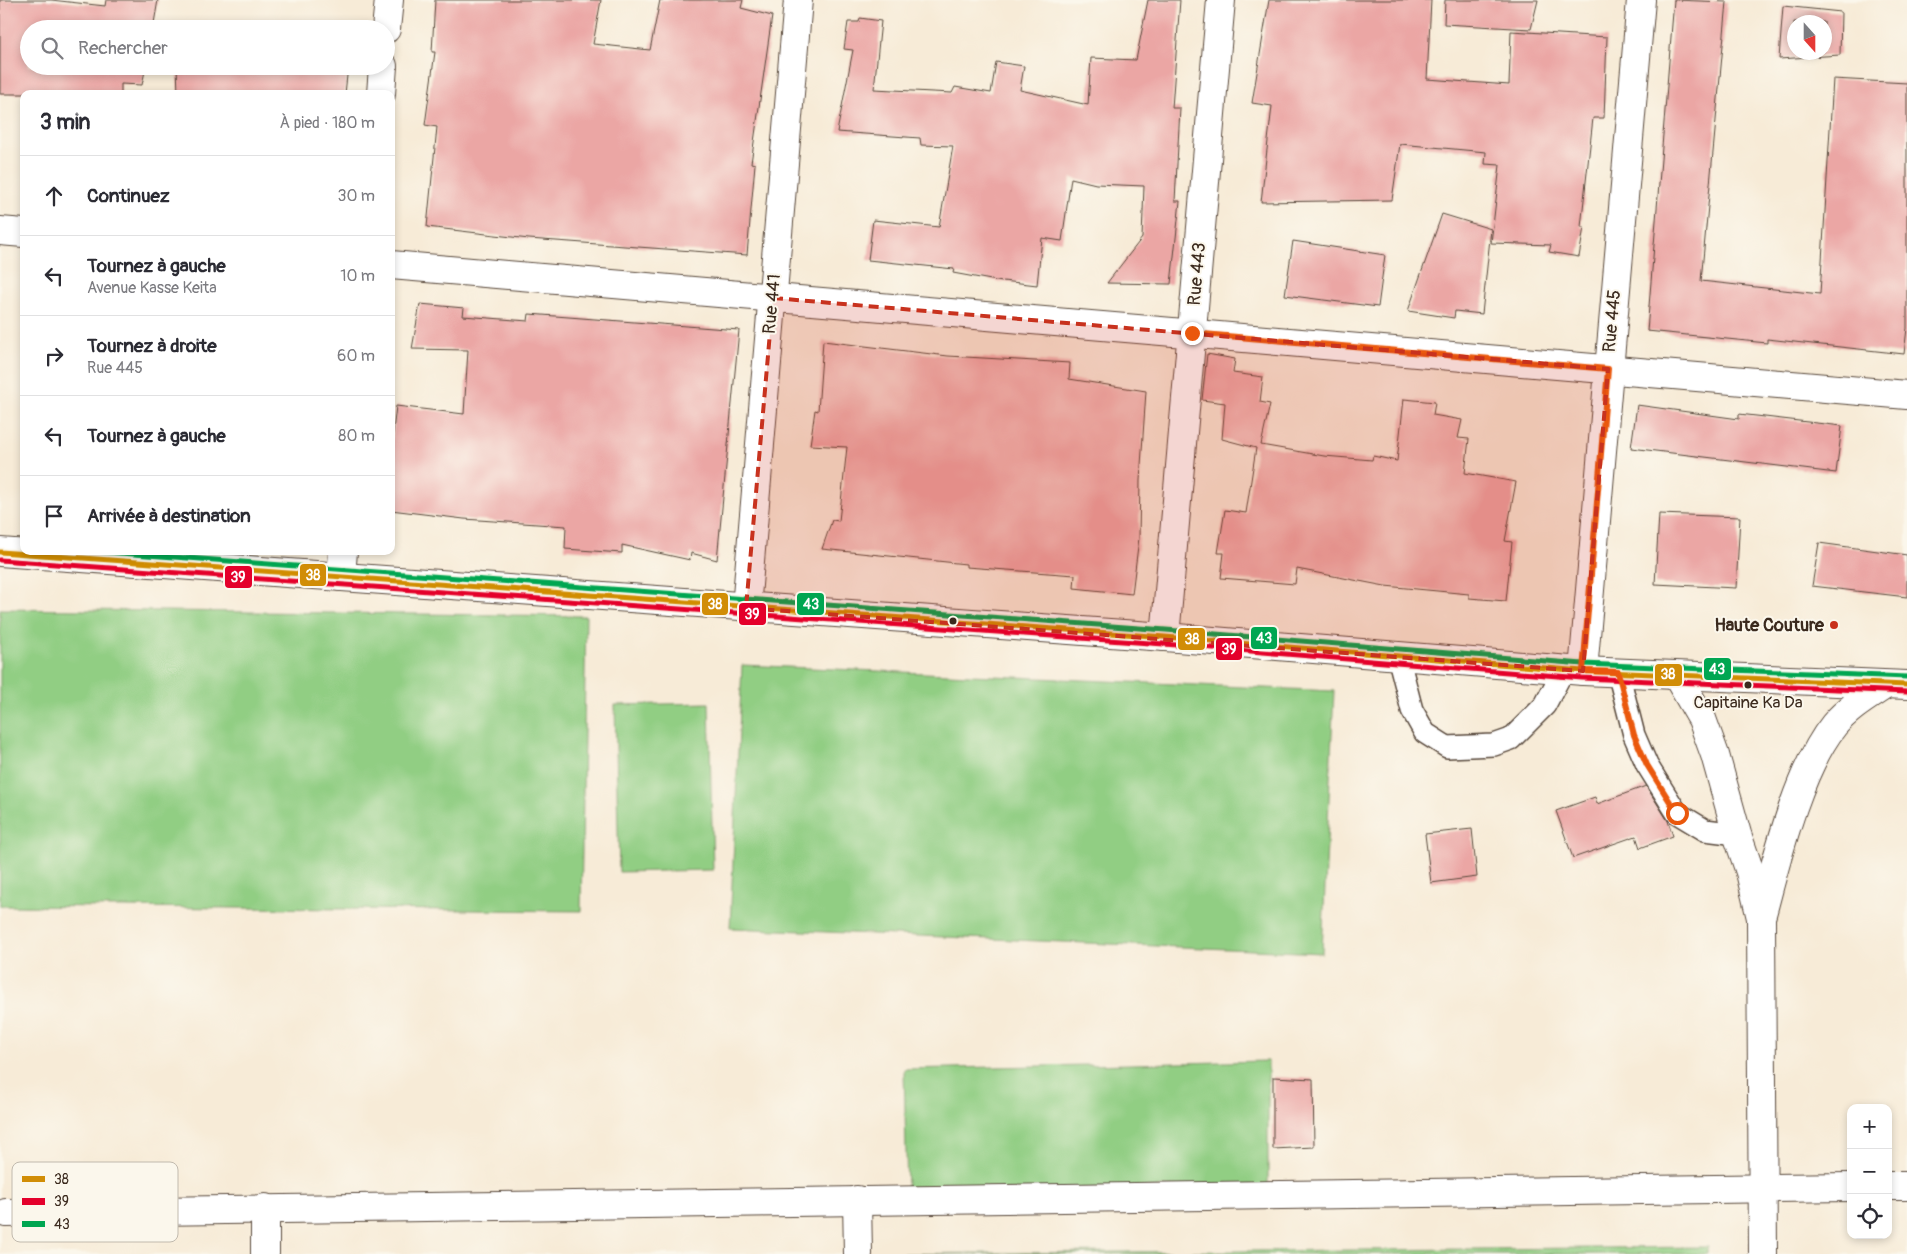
<!DOCTYPE html>
<html lang="fr">
<head>
<meta charset="utf-8">
<style>
  :root { --surface:#fff; --page:#f2f2f3; --text:#2b2b33; --muted:#7c7c81; --line:#e1e1e2 }
  body { margin:0; font-family:Pangolin,sans-serif; background:var(--page); color:var(--text) }
  .controls { position:absolute; right:15px; bottom:15px; display:grid; overflow:hidden; border-radius:10px; box-shadow:0 2px 8px #0003 }
  .controls button { width:45px; height:45px; display:grid; place-items:center; padding:0; border:0; border-bottom:1px solid var(--line); background:var(--surface); color:var(--text); font:25px sans-serif }
  .compass { position:absolute; left:1787px; top:15px; width:45px; height:45px; border-radius:50%; background:var(--surface); box-shadow:0 2px 8px #0003; rotate:159deg }
  .stop { position:absolute; width:15px; height:15px; margin:-11px; border:4px solid #ea580c; border-radius:50%; background:#fff }
  .stop.end { background:#ea580c; border-color:#fff; box-shadow:0 1px 5px #0008 }
  .list { margin:0; padding:0; list-style:none }
  h2 { display:flex; justify-content:space-between; align-items:center; height:65px; margin:0; padding:0 20px; font-size:21px }
  h2 small { font-size:16px; font-weight:400; color:var(--muted) }
  .list li { display:grid; grid-template-columns:32px 1fr auto; gap:15px; align-items:center; box-sizing:border-box; height:80px; padding:0 20px; border-top:1px solid var(--line) }
  .list b { display:block; font-size:19px; white-space:nowrap }
  .list p { margin:0; font-size:16px; white-space:nowrap; color:var(--muted) }
  .list em { font-size:16px; font-style:normal; color:var(--muted) }
  .icon { flex:none; width:28px; height:28px; fill:none; stroke:currentColor; stroke-width:2; stroke-linecap:round; stroke-linejoin:round }
  .map { position:relative; flex:none; width:1907px; height:1254px; overflow:hidden }
  .search { position:absolute; background:var(--surface); box-shadow:0 2px 8px #0003; left:20px; top:20px; width:375px; height:55px; display:flex; align-items:center; gap:12px; box-sizing:border-box; padding:0 18px; border-radius:28px; color:var(--muted); font-size:19px }
  .panel { position:absolute; background:var(--surface); box-shadow:0 2px 8px #0003; left:20px; top:90px; width:375px; height:465px; border-radius:10px }
  .map>svg:first-child { display:block }
  .green { fill:#91ce83; stroke:#667c50 }
  .building { fill:#eba6a4; fill-rule:evenodd }
  .lines { fill:none; stroke-linecap:round; stroke-linejoin:round }
  .service-casing { stroke:#57473a; stroke-width:24 }
  .minor-casing { stroke:#57473a; stroke-width:30 }
  .secondary-casing { stroke:#57473a; stroke-width:30 }
  .service { stroke:#fff; stroke-width:21 }
  .minor { stroke:#fff; stroke-width:28 }
  .secondary { stroke:#fff; stroke-width:28 }
  .bus-1-casing { stroke:#fbf7ec; stroke-width:9 }
  .bus-2-casing { stroke:#fbf7ec; stroke-width:9 }
  .bus-3-casing { stroke:#fbf7ec; stroke-width:9 }
  .bus-1 { stroke:#d18d06; stroke-width:5 }
  .bus-2 { stroke:#e4002b; stroke-width:5 }
  .bus-3 { stroke:#00a651; stroke-width:5 }
  .route { stroke:#ea580c; stroke-width:6 }
  .marked { fill:#c8321e; fill-opacity:0.2; stroke:#c8321e; stroke-width:4; stroke-dasharray:10 6; stroke-linejoin:round }
  .bus-dot { fill:#3b2a1e; stroke:#fbf7ec; stroke-width:2 }
  .poi-dot { fill:#c8321e; stroke:#fbf7ec; stroke-width:2 }
  .labels { text-anchor:middle; dominant-baseline:central; stroke-width:4; stroke-linejoin:round; paint-order:stroke }
  .bus-label { font-size:17px; fill:#3b2a1e; stroke:#fbf7ec }
  .street-label { font-size:18px; fill:#3b2a1e; stroke:#fbf7ec }
  .poi-label { font-size:18px; font-weight:bold; fill:#3b2a1e; stroke:#fbf7ec; text-anchor:end }
  .key { fill:#fbf7ec; stroke:#c1baae; stroke-width:1 }
  .key-label { font-size:14px; fill:#3b2a1e }
  .line-badge { stroke:#fbf7ec; stroke-width:2 }
  .badge-label { font-size:14px; text-anchor:middle; font-weight:bold; fill:#fff }
</style>
</head>
<body>
<div class="map">
<svg width="1907" height="1254" viewBox="0 0 1907 1254">
  <rect width="100%" height="100%" fill="#fbf7ec"/>
  <filter id="ink" filterUnits="userSpaceOnUse"><feTurbulence type="fractalNoise" baseFrequency=".02" numOctaves="2"/><feDisplacementMap in="SourceGraphic" scale="10" xChannelSelector="R" yChannelSelector="G"/><feConvolveMatrix kernelMatrix="1 2 1 2 8 2 1 2 1" color-interpolation-filters="sRGB"/></filter>
  <filter id="wash" filterUnits="userSpaceOnUse"><feTurbulence type="fractalNoise" baseFrequency=".0096" numOctaves="4" result="noise"/><feDisplacementMap in="SourceGraphic" scale="20" xChannelSelector="R" yChannelSelector="G"/><feGaussianBlur stdDeviation="1.12" result="paint"/><feColorMatrix in="noise" values="0 0 0 0 0 0 0 0 0 0 0 0 0 0 0 0 0 1.4 0 .05"/><feComposite in="paint" operator="in"/></filter>
  <g filter="url(#wash)">
    <rect width="100%" height="100%" fill="#f7ebd7"/>
    <!-- green -->
    <g class="green">
      <polygon points="0,609 586,616 581,911 0,906"/>
      <polygon points="742,665 1334,691 1322,953 730,928"/>
      <polygon points="709,703 713,870 619,872 615,705"/>
      <polygon points="1268,1061 1268,1185 907,1193 904,1069"/>
      <polygon points="1708,1247 1708,1254 881,1254"/>
    </g>
    <g id="blocks">
      <!-- building -->
      <g class="building">
        <polygon points="0,0 51,0 105,6 106,0 158,0 153,29 29,29 29,66 146,66 142,85 121,84 121,94 0,94"/>
        <polygon points="435,0 601,0 593,44 650,50 660,0 743,0 741,8 772,16 751,163 755,164 747,255 529,239 427,227 437,127 425,125 435,52 432,52"/>
        <polygon points="1148,0 1180,0 1172,108 1180,108 1175,201 1180,201 1171,284 1107,283 1142,238 1144,186 1096,184 1071,178 1062,241 1042,238 1037,285 1003,281 1002,282 953,273 954,269 868,260 873,220 939,227 953,146 921,145 920,138 837,132 853,50 844,49 848,22 859,22 860,18 881,21 874,89 952,93 955,87 991,93 996,62 1024,66 1020,90 1088,105 1091,58 1136,60"/>
        <polygon points="1269,0 1431,0 1427,79 1509,85 1511,31 1607,37 1604,118 1593,118 1581,227 1584,227 1579,257 1549,252 1551,245 1491,243 1500,165 1485,164 1486,152 1400,144 1392,200 1261,202 1272,106 1252,103"/>
        <polygon points="1445,0 1538,0 1531,29 1444,24"/>
        <polygon points="1674,0 1727,2 1701,281 1820,294 1833,79 1907,83 1907,328 1904,354 1767,339 1767,343 1647,331"/>
        <path d="M1783,6L1841,12L1840,55L1779,59ZM1794,22H1824V52H1794Z"/>
        <polygon points="177,66 348,66 345,94 178,94"/>
        <polygon points="1442,214 1491,229 1482,314 1455,311 1454,318 1408,311"/>
        <polygon points="1293,241 1385,255 1378,307 1285,295"/>
        <polygon points="420,304 464,308 463,316 528,321 529,314 739,330 717,560 691,553 690,560 622,545 622,553 565,549 566,526 464,519 391,510 391,449 396,406 464,414 468,350 412,349"/>
        <polygon points="823,341 948,356 1070,363 1069,379 1146,391 1140,480 1139,538 1132,594 1074,588 1075,575 966,567 966,564 822,549 832,520 839,521 847,447 810,445 815,410 818,411"/>
        <polygon points="1207,354 1235,359 1233,373 1263,377 1260,402 1270,404 1261,445 1324,456 1372,460 1373,456 1397,461 1404,399 1435,402 1433,415 1462,420 1458,438 1469,439 1465,473 1516,482 1505,541 1512,542 1506,601 1469,598 1469,594 1385,586 1297,569 1295,584 1221,578 1224,553 1218,553 1225,510 1246,513 1256,448 1222,439 1225,403 1202,400"/>
        <polygon points="1637,405 1739,419 1739,414 1842,426 1836,473 1631,448"/>
        <polygon points="1659,514 1740,517 1736,588 1655,584"/>
        <polygon points="1819,543 1907,555 1907,597 1812,586"/>
        <polygon points="1646,786 1668,821 1673,836 1640,848 1636,836 1573,858 1556,811 1595,797 1597,804"/>
        <polygon points="1472,829 1477,877 1431,883 1425,834"/>
        <polygon points="1273,1077 1313,1079 1314,1147 1273,1149"/>
      </g>
    </g>
  </g>
  <g filter="url(#ink)">
    <use href="#blocks" fill-opacity="0" stroke="#57473a" stroke-width="1"/>
    <g class="lines">
      <defs>
        <g id="service">
          <polyline points="1398,656 1412,710 1425,733 1447,747 1494,745 1511,739 1545,705 1564,669"/>
          <polyline points="1618,672 1634,735 1647,765 1677,813 1705,830 1737,834"/>
        </g>
        <g id="minor">
          <polyline points="386,29 389,0"/>
          <polyline points="381,94 383,66"/>
          <polyline points="0,231 24,233"/>
          <polyline points="391,265 1907,395"/>
          <polyline points="341,577 343,551"/>
          <polyline points="746,608 798,0"/>
          <polyline points="1165,637 1221,0"/>
          <polyline points="1583,671 1641,0"/>
          <polyline points="1677,676 1702,719 1715,755 1737,834 1750,872 1761,918 1763,1254"/>
          <path d="M1762,914C1777,858 1798,770 1834,725C1848,708 1867,697 1885,685"/>
          <polyline points="1888,1186 1907,1186"/>
          <polyline points="857,1200 858,1254"/>
          <polyline points="265,1208 265,1254"/>
          <polyline points="6,1213 1851,1187"/>
        </g>
        <polyline id="secondary" points="0,552 1165,637 1583,671 1907,685"/>
      </defs>
      <!-- service casing -->
      <use href="#service" class="service-casing"/>
      <!-- minor casing -->
      <use href="#minor" class="minor-casing"/>
      <!-- secondary casing -->
      <use href="#secondary" class="secondary-casing"/>
      <!-- service -->
      <use href="#service" class="service"/>
      <!-- minor -->
      <use href="#minor" class="minor"/>
      <!-- secondary -->
      <use href="#secondary" class="secondary"/>
      <defs>
        <polyline id="bus-1" points="0,552 1165,637 1583,671 1907,685"/>
        <polyline id="bus-2" points="0,560 1164,644 1582,678 1907,692"/>
        <polyline id="bus-3" points="93,551 1166,630 1583,664 1907,677"/>
      </defs>
      <!-- bus-1 casing -->
      <use href="#bus-1" class="bus-1-casing"/>
      <!-- bus-2 casing -->
      <use href="#bus-2" class="bus-2-casing"/>
      <!-- bus-3 casing -->
      <use href="#bus-3" class="bus-3-casing"/>
      <!-- bus-1 -->
      <use href="#bus-1" class="bus-1"/>
      <!-- bus-2 -->
      <use href="#bus-2" class="bus-2"/>
      <!-- bus-3 -->
      <use href="#bus-3" class="bus-3"/>
    </g>
  </g>
  <g class="lines" filter="url(#ink)">
    <!-- route -->
    <polyline class="route" points="1192,333 1608,369 1583,671 1618,672 1634,735 1647,765 1677,813"/>
  </g>
  <!-- marked area -->
  <path class="marked" d="M773,298L1608,369L1583,671L746,608Z"/>
  <!-- markers -->
  <g class="bus-dot">
    <circle cx="953" cy="621" r="4.5"/>
    <circle cx="1748" cy="685" r="4.5"/>
  </g>
  <circle class="poi-dot" cx="1834" cy="625" r="5"/>
  <g class="labels">
    <!-- bus labels -->
    <g class="bus-label">
      <text x="1748" y="702">Capitaine Ka Da</text>
    </g>
    <!-- street labels -->
    <g class="street-label">
      <text transform="translate(1197 274) rotate(-85)">Rue 443</text>
      <text transform="translate(772 304) rotate(-85)">Rue 441</text>
      <text transform="translate(1612 321) rotate(-85)">Rue 445</text>
    </g>
    <!-- poi labels -->
    <g class="poi-label">
      <text x="1824" y="625">Haute Couture</text>
    </g>
  </g>
  <!-- legend -->
  <rect x="12" y="1162" width="166" height="80" rx="8" class="key"/>
  <rect x="22" y="1176" width="23" height="6" fill="#d18d06"/>
  <rect x="22" y="1198" width="23" height="7" fill="#e4002b"/>
  <rect x="22" y="1221" width="23" height="6" fill="#00a651"/>
  <g class="key-label">
    <text x="54" y="1184">38</text>
    <text x="54" y="1206">39</text>
    <text x="54" y="1229">43</text>
  </g>
  <g class="line-badge">
    <rect x="299" y="563" width="28" height="24" rx="5" fill="#d18d06"/>
    <rect x="224" y="565" width="29" height="24" rx="5" fill="#e4002b"/>
    <rect x="796" y="592" width="29" height="24" rx="5" fill="#00a651"/>
    <rect x="701" y="592" width="28" height="24" rx="5" fill="#d18d06"/>
    <rect x="738" y="602" width="29" height="24" rx="5" fill="#e4002b"/>
    <rect x="1250" y="626" width="28" height="24" rx="5" fill="#00a651"/>
    <rect x="1177" y="627" width="29" height="24" rx="5" fill="#d18d06"/>
    <rect x="1215" y="637" width="28" height="24" rx="5" fill="#e4002b"/>
    <rect x="1703" y="657" width="29" height="24" rx="5" fill="#00a651"/>
    <rect x="1654" y="663" width="29" height="24" rx="5" fill="#d18d06"/>
  </g>
  <g class="badge-label">
    <text x="313" y="580">38</text>
    <text x="238" y="582">39</text>
    <text x="811" y="609">43</text>
    <text x="715" y="609">38</text>
    <text x="752" y="619">39</text>
    <text x="1264" y="643">43</text>
    <text x="1192" y="644">38</text>
    <text x="1229" y="654">39</text>
    <text x="1717" y="674">43</text>
    <text x="1668" y="679">38</text>
  </g>
</svg>
<div class="controls">
<button>+</button>
<button>−</button>
<button><svg class="icon" aria-label="locate" viewBox="0 0 24 24"><circle cx="12" cy="12" r="6"/><path d="M12 2v4M12 18v4M2 12h4M18 12h4"/></svg></button>
</div>
<svg class="compass" viewBox="-18 -18 36 36"><path d="M0-13l5 13h-10z" fill="#e53935"/><path d="M0 13l5-13h-10z" fill="#7c7c81"/></svg>
<div class="stop" style="left:1677px;top:813px"></div>
<div class="stop end" style="left:1192px;top:333px"></div>
<div class="search"><svg class="icon" aria-label="search" viewBox="0 0 24 24"><circle cx="10" cy="10" r="6"/><path d="M15 15l6 6"/></svg>Rechercher</div>
<section class="panel">
<h2>3 min<small>À pied · 180 m</small></h2>
<ul class="list">
<li><svg class="icon" aria-label="ahead" viewBox="0 0 24 24"><path d="M12 20V5M6 11l6-6 6 6"/></svg><div><b>Continuez</b></div><em>30 m</em></li>
<li><svg class="icon" aria-label="left" viewBox="0 0 24 24"><path d="M17 20v-9H6M10 6l-5 5 5 5"/></svg><div><b>Tournez à gauche</b><p>Avenue Kasse Keita</p></div><em>10 m</em></li>
<li><svg class="icon" aria-label="right" viewBox="0 0 24 24"><path d="M7 20v-9h11M14 6l5 5-5 5"/></svg><div><b>Tournez à droite</b><p>Rue 445</p></div><em>60 m</em></li>
<li><svg class="icon" aria-label="left" viewBox="0 0 24 24"><path d="M17 20v-9H6M10 6l-5 5 5 5"/></svg><div><b>Tournez à gauche</b></div><em>80 m</em></li>
<li><svg class="icon" aria-label="arrive" viewBox="0 0 24 24"><path d="M6 21V4h12l-3 4 3 4H6"/></svg><div><b>Arrivée à destination</b></div></li>
</ul>
</section>
</div>
</body>
</html>
